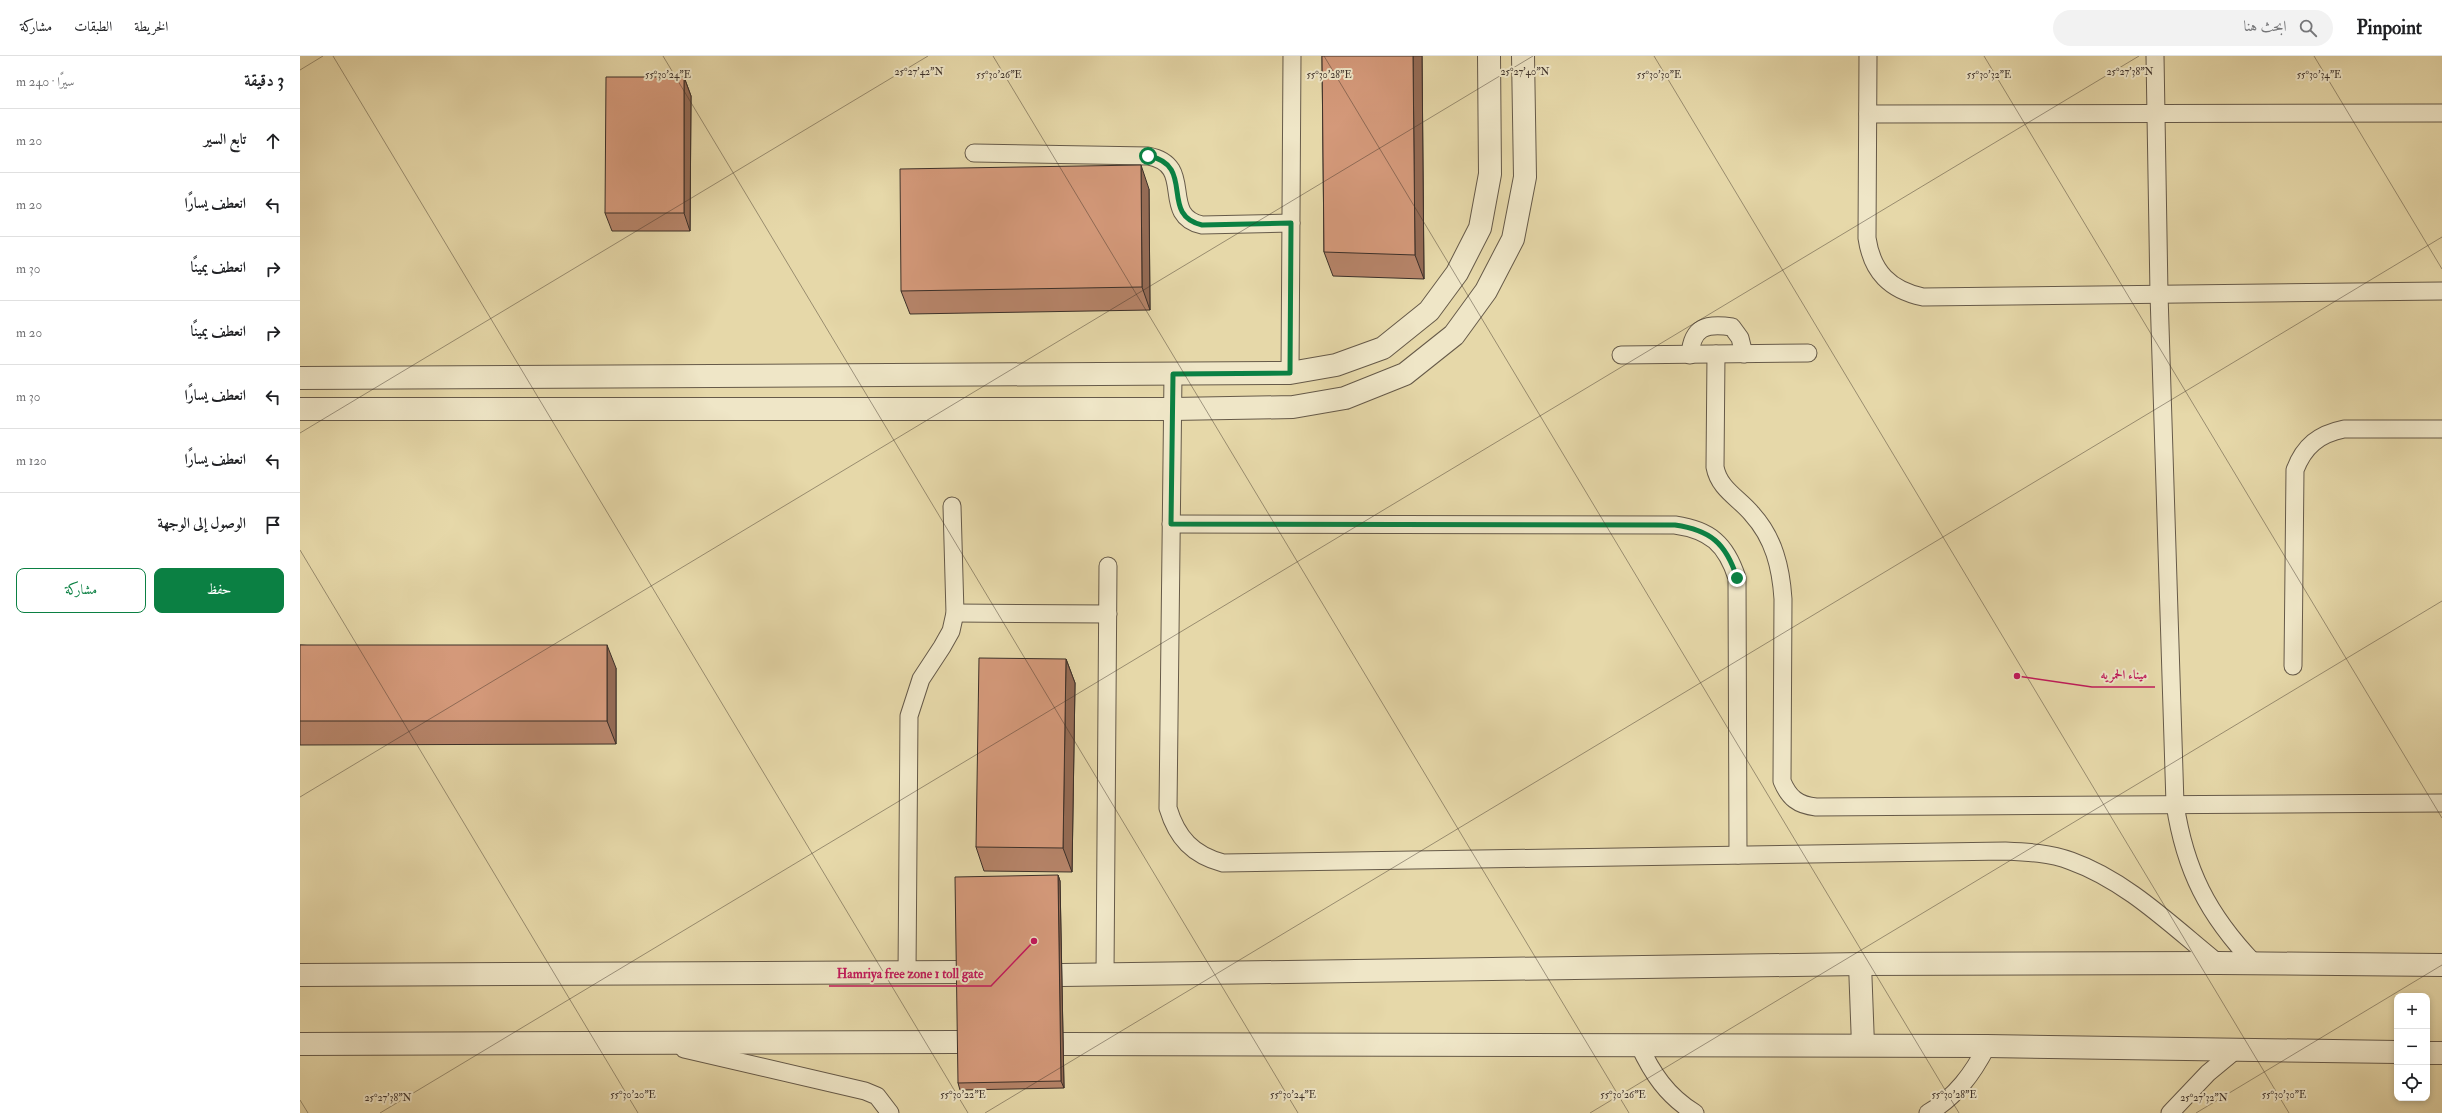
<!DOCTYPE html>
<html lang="ar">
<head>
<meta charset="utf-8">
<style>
  :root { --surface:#fff; --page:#f2f2f2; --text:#202124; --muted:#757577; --line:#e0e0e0; --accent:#0b8043 }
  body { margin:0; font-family:"IM FELL Double Pica",Amiri,serif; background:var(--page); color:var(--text); direction:rtl }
  .controls { position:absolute; right:12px; bottom:12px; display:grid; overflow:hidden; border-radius:8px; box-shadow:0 2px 6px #0003 }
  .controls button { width:36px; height:36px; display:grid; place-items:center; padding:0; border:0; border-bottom:1px solid var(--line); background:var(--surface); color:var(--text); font:20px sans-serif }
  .stop { position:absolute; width:12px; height:12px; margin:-9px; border:3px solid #0b8043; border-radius:50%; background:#fff }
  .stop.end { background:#0b8043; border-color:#fff; box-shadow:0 1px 4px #0008 }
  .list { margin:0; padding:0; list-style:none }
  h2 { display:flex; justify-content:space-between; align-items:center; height:52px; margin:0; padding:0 16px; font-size:17px }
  h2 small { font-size:13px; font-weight:400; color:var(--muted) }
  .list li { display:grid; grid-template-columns:26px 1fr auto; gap:12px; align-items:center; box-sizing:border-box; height:64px; padding:0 16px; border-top:1px solid var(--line) }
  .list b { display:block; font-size:15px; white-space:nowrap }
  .list em { font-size:13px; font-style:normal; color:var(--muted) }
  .actions { display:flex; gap:8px; padding:12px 16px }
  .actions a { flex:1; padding:9px 0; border:1px solid var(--accent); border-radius:8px; text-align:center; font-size:14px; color:var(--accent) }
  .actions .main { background:var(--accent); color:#fff }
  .icon { flex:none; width:22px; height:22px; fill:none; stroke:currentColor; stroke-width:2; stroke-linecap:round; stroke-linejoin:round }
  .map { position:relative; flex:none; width:2142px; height:1057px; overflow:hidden; direction:ltr }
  header { display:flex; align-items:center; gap:24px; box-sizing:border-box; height:56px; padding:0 20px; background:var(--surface); border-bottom:1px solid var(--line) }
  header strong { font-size:19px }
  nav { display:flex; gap:22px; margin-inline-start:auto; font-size:14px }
  .search { width:280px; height:36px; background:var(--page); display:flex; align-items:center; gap:10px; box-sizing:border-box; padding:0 14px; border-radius:22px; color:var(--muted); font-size:15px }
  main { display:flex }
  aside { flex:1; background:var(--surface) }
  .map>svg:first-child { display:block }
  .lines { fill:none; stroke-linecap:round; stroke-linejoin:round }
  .service-casing { stroke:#665a49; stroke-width:19 }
  .tertiary-casing { stroke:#665a49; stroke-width:24 }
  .service { stroke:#efe6c7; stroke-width:17 }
  .tertiary { stroke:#efe6c7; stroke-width:22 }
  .wall { fill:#b68469; stroke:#3c3029 }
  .shaded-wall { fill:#946b55; stroke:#3c3029 }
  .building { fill:#d4997a; stroke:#3c3029 }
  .route { stroke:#0b8043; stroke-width:5 }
  .ticks { fill:none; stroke:#3c3029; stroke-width:1; stroke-opacity:0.45 }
  .ticks-label { font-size:10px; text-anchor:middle; fill:#3c3029; stroke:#efe6c7; stroke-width:4; stroke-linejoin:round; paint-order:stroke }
  .leader { fill:none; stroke:#c2185b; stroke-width:1.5 }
  .callout-dot { fill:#c2185b; stroke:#efe6c7; stroke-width:1.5 }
  .callout-label { font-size:13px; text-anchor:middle; font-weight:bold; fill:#c2185b; stroke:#efe6c7; stroke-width:4; stroke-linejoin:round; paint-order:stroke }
</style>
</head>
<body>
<header>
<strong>Pinpoint</strong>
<div class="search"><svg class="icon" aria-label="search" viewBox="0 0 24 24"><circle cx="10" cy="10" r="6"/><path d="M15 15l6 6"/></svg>ابحث هنا</div>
<nav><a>الخريطة</a><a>الطبقات</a><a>مشاركة</a></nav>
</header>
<main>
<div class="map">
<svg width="2142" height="1057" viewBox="0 0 2142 1057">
  <rect width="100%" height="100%" fill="#e6d8a9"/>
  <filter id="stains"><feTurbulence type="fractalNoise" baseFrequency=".005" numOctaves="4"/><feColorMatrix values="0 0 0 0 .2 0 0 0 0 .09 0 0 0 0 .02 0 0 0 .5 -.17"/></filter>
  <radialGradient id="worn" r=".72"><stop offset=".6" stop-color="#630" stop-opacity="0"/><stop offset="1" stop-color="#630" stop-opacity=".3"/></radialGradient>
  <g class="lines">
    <defs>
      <g id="service">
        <path d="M1568,0L1567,182C1572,216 1590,234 1623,241L2142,235"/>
        <path d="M1855,0L1859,238L1875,748C1885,814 1908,859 1954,907"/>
        <polyline points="1568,58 2142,57"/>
        <path d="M674,97L848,100C897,109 858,159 902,169L991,167"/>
        <path d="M1416,298L1415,411C1419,433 1439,442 1452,458C1474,482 1481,512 1483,543L1482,725C1489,742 1498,749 1516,751L2142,747"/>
        <polyline points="1321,299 1508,297"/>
        <path d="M1390,299C1392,271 1406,267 1432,271L1440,282L1444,298"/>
        <polyline points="990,317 992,0"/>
        <path d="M873,318L868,752C877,782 893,799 923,807L1705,795C1727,796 1750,797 1771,805C1827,825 1872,870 1918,907"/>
        <path d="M871,468L1375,469C1410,474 1426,488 1437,522L1438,799"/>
        <polyline points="655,557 808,558"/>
        <path d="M1993,610L1995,414C2004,390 2019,378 2044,373H2142"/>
        <polyline points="607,917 609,660 621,623 642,591 651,575 655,557 652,450"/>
        <polyline points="805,919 808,510"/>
        <path d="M1339,989C1352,1017 1367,1040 1395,1057"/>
        <polyline points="384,993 565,1035 577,1040 590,1057"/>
        <path d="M1628,1057C1656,1041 1673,1017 1687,990"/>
        <polyline points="1870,1057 1908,1017 1937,993"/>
      </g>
      <g id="tertiary">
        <polyline points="0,322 990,317 1036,309 1083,292 1129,255 1157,217 1180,172 1190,118 1189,0"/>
        <polyline points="0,353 873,353 993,351 1045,342 1105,318 1154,279 1186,235 1213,183 1225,121 1223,0"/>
        <polyline points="1560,908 1563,989"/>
        <polyline points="0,919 657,916"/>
        <polyline points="762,919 1560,908 1918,907 2142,909"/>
        <polyline points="0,988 658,986"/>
        <polyline points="763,988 1687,990 2097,996"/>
        <polyline points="2127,997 2142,997"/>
      </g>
    </defs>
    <!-- service casing -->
    <use href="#service" class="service-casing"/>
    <!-- tertiary casing -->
    <use href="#tertiary" class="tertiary-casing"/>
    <!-- service -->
    <use href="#service" class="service"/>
    <!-- tertiary -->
    <use href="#tertiary" class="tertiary"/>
  </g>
  <!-- wall -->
  <g class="wall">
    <polygon points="1022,0 1122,0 1124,223 1033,220 1024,196"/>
    <polygon points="384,21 391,40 390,175 312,175 305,157"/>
    <polygon points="849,133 850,254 610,258 601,235"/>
    <polygon points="0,589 316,612 316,688 0,689"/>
    <polygon points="766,603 775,627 772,816 684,815 676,791"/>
    <polygon points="758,819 760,825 764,1032 660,1034 658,1027"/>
  </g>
  <!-- shaded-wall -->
  <g class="shaded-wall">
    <polygon points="1113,0 1122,0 1124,223 1115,199"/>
    <polygon points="384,21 391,40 390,175 384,157"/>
    <polygon points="841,109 849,133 850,254 842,231"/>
    <polygon points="307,589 316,612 316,688 307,665"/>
    <polygon points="766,603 775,627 772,816 763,792"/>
    <polygon points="758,819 760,825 764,1032 761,1025"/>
  </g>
  <!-- building -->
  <g class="building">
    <polygon points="1022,0 1113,0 1115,199 1024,196"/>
    <polygon points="306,21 384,21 384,157 305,157"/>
    <polygon points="841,109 842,231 601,235 600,113"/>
    <rect x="0" y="589" width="307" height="76"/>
    <polygon points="679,602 766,603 763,792 676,791"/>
    <polygon points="758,819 761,1025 658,1027 655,821"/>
  </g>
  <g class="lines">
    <!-- route -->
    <path class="route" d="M848,100C897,109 858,159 902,169L991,167L990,317L873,318L871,468L1375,469C1410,474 1426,487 1437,522"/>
  </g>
  <!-- ticks -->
  <path class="ticks" d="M33,0L668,1057M363,0L998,1057M693,0L1329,1057M1024,0L1659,1057M1354,0L1989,1057M1684,0L2142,762M2014,0L2142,213M0,14L23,0M0,377L628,0M0,494L338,1057M0,741L1233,0M0,1044L8,1057M80,1057L1839,0M685,1057L2142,181M1290,1057L2142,545M1896,1057L2142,909"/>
  <g class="ticks-label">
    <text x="1830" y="19">25°27'38"N</text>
    <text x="619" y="19">25°27'42"N</text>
    <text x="1225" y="19">25°27'40"N</text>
    <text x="2019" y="22">55°30'34"E</text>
    <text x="368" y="22">55°30'24"E</text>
    <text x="699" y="22">55°30'26"E</text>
    <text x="1029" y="22">55°30'28"E</text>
    <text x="1359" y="22">55°30'30"E</text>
    <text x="1689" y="22">55°30'32"E</text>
    <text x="333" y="1042">55°30'20"E</text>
    <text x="663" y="1042">55°30'22"E</text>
    <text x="993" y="1042">55°30'24"E</text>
    <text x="1323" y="1042">55°30'26"E</text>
    <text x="1654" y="1042">55°30'28"E</text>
    <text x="1984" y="1042">55°30'30"E</text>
    <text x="88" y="1045">25°27'38"N</text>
    <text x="1904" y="1045">25°27'32"N</text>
  </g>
  <!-- callouts -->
  <path class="leader" d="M1717 620L1792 631H1855M734 885L691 930H529"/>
  <g class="callout-dot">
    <circle cx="1717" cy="620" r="4"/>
    <circle cx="734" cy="885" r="4"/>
  </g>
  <g class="callout-label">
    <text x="1824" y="623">ميناء الحمريه</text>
    <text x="610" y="922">Hamriya free zone 1 toll gate</text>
  </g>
  <rect width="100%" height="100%" filter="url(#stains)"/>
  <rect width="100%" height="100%" fill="url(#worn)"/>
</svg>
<div class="controls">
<button>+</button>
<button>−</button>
<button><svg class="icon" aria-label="locate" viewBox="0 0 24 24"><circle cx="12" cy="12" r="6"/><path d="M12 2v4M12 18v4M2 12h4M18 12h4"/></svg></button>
</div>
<div class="stop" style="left:848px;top:100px"></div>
<div class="stop end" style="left:1437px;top:522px"></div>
</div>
<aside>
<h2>3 دقيقة<small>سيرًا · 240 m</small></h2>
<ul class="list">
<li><svg class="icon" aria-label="ahead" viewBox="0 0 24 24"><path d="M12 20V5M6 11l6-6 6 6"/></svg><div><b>تابع السير</b></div><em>20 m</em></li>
<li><svg class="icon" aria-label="left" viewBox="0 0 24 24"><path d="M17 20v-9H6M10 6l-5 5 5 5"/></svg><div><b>انعطف يسارًا</b></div><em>20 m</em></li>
<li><svg class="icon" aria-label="right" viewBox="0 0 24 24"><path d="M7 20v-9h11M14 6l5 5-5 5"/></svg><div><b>انعطف يمينًا</b></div><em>30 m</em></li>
<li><svg class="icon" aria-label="right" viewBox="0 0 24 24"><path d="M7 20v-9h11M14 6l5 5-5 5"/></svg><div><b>انعطف يمينًا</b></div><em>20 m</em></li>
<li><svg class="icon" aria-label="left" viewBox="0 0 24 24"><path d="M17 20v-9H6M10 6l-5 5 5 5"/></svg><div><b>انعطف يسارًا</b></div><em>30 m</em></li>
<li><svg class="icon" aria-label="left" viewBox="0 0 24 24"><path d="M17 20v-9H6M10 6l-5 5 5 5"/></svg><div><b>انعطف يسارًا</b></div><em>120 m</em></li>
<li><svg class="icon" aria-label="arrive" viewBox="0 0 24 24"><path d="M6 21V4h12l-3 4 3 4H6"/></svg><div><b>الوصول إلى الوجهة</b></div></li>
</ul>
<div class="actions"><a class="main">حفظ</a><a>مشاركة</a></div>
</aside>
</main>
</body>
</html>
